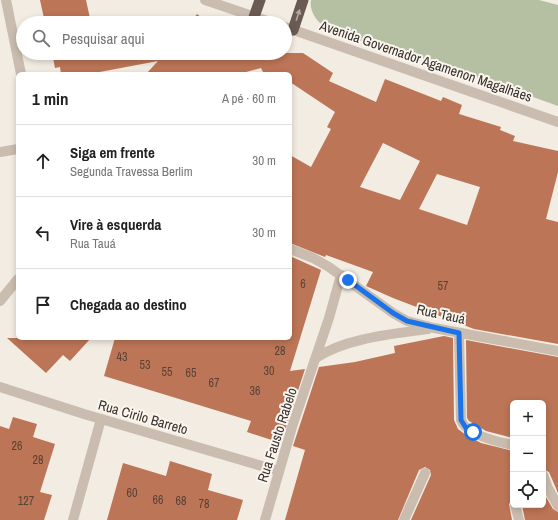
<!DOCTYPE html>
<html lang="pt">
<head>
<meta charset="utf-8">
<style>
  :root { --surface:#fff; --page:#f2f2f2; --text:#222; --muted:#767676; --line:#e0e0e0 }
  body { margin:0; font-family:"Archivo Narrow",sans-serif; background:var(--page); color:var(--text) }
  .controls { position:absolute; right:12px; bottom:12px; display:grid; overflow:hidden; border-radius:6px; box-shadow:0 2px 6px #0003 }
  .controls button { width:36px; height:36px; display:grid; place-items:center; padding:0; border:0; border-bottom:1px solid var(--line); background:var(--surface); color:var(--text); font:20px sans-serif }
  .stop { position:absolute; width:12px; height:12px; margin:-9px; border:3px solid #1a73e8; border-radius:50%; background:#fff }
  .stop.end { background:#1a73e8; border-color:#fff; box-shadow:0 1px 4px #0008 }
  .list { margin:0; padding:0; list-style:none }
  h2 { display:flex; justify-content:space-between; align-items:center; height:52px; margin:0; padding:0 16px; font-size:17px }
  h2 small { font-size:13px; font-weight:400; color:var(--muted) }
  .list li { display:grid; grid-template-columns:26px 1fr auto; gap:12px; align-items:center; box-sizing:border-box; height:72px; padding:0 16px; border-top:1px solid var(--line) }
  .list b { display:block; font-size:15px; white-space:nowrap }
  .list p { margin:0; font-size:13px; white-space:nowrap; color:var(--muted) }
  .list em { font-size:13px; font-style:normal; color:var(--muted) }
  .icon { flex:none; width:22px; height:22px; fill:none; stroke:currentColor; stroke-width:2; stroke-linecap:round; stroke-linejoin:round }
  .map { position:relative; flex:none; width:558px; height:520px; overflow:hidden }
  .search { position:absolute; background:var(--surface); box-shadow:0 2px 6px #0003; left:16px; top:16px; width:276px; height:44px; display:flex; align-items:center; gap:10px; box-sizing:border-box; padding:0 14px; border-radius:22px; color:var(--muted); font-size:15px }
  .panel { position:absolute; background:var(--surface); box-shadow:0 2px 6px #0003; left:16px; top:72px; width:276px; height:268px; border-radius:6px }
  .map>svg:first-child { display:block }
  .green { fill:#b5c0a3 }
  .building { fill:#bc7556; fill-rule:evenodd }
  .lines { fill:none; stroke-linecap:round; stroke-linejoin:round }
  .minor { stroke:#cabdaf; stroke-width:10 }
  .trunk { stroke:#6a5a52; stroke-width:11 }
  .oneway { fill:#b2a8a0 }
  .route { stroke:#1a73e8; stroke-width:5 }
  .labels { text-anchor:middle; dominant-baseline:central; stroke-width:4; stroke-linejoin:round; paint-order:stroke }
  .number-label { font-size:12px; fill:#5a4236 }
  .street-label { font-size:14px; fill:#39312c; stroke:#faf5ef }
</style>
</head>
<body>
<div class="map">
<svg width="558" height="520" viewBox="0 0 558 520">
  <rect width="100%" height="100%" fill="#f2ece2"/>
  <!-- green -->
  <path class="green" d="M311,0H539L558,5V106C503,86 448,67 393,49C371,42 346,40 326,28C317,22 309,11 311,0Z"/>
  <!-- building -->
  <g class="building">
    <polygon points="40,0 86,0 91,23 45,23"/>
    <polygon points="197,14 208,23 190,23"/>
    <path d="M52,53H145V56L150,53H303L333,73L329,81L376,102L385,79L441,101L443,97L462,105L459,114L501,127L500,130L515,136L513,141L558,151V172L546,219L558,222V344L474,329L393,298L366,286L373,272L326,255L325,257L290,243V155L311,167L331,129L327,127L335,112L290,82V74H264L261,68L239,74H146L158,61L89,74H61L60,67L55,68ZM383,143L420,161L400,200L360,187ZM437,174L480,187L467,225L419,209Z"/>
    <polygon points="290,256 321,270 290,371 305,369 281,443 247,432 251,421 104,376 115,338 290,338"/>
    <polygon points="444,336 453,338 454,420 458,429 466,435 481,443 513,451 513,499 509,504 512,520 411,520 431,475 430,470 425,467 419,470 398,520 285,520 305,450 293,446 319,367 355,362 395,353 394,346"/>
    <polygon points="7,338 91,338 70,361 63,355 46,373"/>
    <polygon points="466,340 558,357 558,493 549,472 543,469 543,403 513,403 513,438 486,431 469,421 467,418"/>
    <polygon points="13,417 37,424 33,437 55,444 40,492 52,495 44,520 0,520 0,426 9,429"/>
    <polygon points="170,461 212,474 208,490 243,500 237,520 107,520 123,463 166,476"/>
    <polygon points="543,492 553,509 558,512 558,520 525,520 522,505 543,505"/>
  </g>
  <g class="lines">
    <!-- minor -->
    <g class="minor">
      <polyline points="6,0 21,74"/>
      <polyline points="205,0 273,23"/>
      <polyline points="285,27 558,122"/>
      <polyline points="0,152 18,149"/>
      <polyline points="290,249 313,258 329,267 393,313 407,321 434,328 558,351"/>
      <polyline points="0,301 18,279"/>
      <path d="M459,333L461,420C466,435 498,442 513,445"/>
      <path d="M316,358C345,338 393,334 428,329"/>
      <polyline points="0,387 84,414 279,471"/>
      <polyline points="543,475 548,488 558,506"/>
      <polyline points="515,505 519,520"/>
      <polyline points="73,520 101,419"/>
      <polyline points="265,520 292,427 329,318 341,275"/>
      <polyline points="404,520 425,473"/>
    </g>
    <!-- trunk -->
    <g class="trunk">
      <polyline points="254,17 260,0"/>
      <polyline points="293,30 303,0"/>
    </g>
  </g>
  <!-- one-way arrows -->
  <defs><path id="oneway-solid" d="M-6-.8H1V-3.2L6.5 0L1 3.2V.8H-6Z"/></defs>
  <use class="oneway" href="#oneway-solid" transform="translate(298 15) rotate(-72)"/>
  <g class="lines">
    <!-- route -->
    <polyline class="route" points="348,280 393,313 407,321 459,333 461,420 466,428 473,432"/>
  </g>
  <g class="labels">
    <!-- number labels -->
    <g class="number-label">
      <text x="303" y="284">6</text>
      <text x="443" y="286">57</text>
      <text x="280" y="351">28</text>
      <text x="122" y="357">43</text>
      <text x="145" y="365">53</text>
      <text x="269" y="371">30</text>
      <text x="167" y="372">55</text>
      <text x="191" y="373">65</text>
      <text x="214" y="383">67</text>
      <text x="255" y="391">36</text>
      <text x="17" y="446">26</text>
      <text x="38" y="460">28</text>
      <text x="132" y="493">60</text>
      <text x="158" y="500">66</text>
      <text x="26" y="501">127</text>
      <text x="181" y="501">68</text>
      <text x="204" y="504">78</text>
    </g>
    <!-- street labels -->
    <g class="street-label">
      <text transform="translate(426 61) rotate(19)">Avenida Governador Agamenon Magalhães</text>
      <text transform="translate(441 314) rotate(12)">Rua Tauá</text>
      <text transform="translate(143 417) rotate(16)">Rua Cirilo Barreto</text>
      <text transform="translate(277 435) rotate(-72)">Rua Fausto Rabelo</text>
    </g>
  </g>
</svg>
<div class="controls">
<button>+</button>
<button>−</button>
<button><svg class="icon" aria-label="locate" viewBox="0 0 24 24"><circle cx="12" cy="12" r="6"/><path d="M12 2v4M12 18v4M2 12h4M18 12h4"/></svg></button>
</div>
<div class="stop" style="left:473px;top:432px"></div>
<div class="stop end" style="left:348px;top:280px"></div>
<div class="search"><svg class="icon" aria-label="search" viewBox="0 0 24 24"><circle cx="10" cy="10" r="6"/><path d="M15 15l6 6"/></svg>Pesquisar aqui</div>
<section class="panel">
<h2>1 min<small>A pé · 60 m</small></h2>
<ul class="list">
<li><svg class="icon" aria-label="ahead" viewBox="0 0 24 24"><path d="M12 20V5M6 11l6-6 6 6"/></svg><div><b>Siga em frente</b><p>Segunda Travessa Berlim</p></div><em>30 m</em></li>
<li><svg class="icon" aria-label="left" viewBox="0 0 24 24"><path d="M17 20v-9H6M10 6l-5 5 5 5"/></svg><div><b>Vire à esquerda</b><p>Rua Tauá</p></div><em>30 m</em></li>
<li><svg class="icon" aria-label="arrive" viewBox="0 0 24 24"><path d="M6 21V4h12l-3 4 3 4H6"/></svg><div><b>Chegada ao destino</b></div></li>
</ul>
</section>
</div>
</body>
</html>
